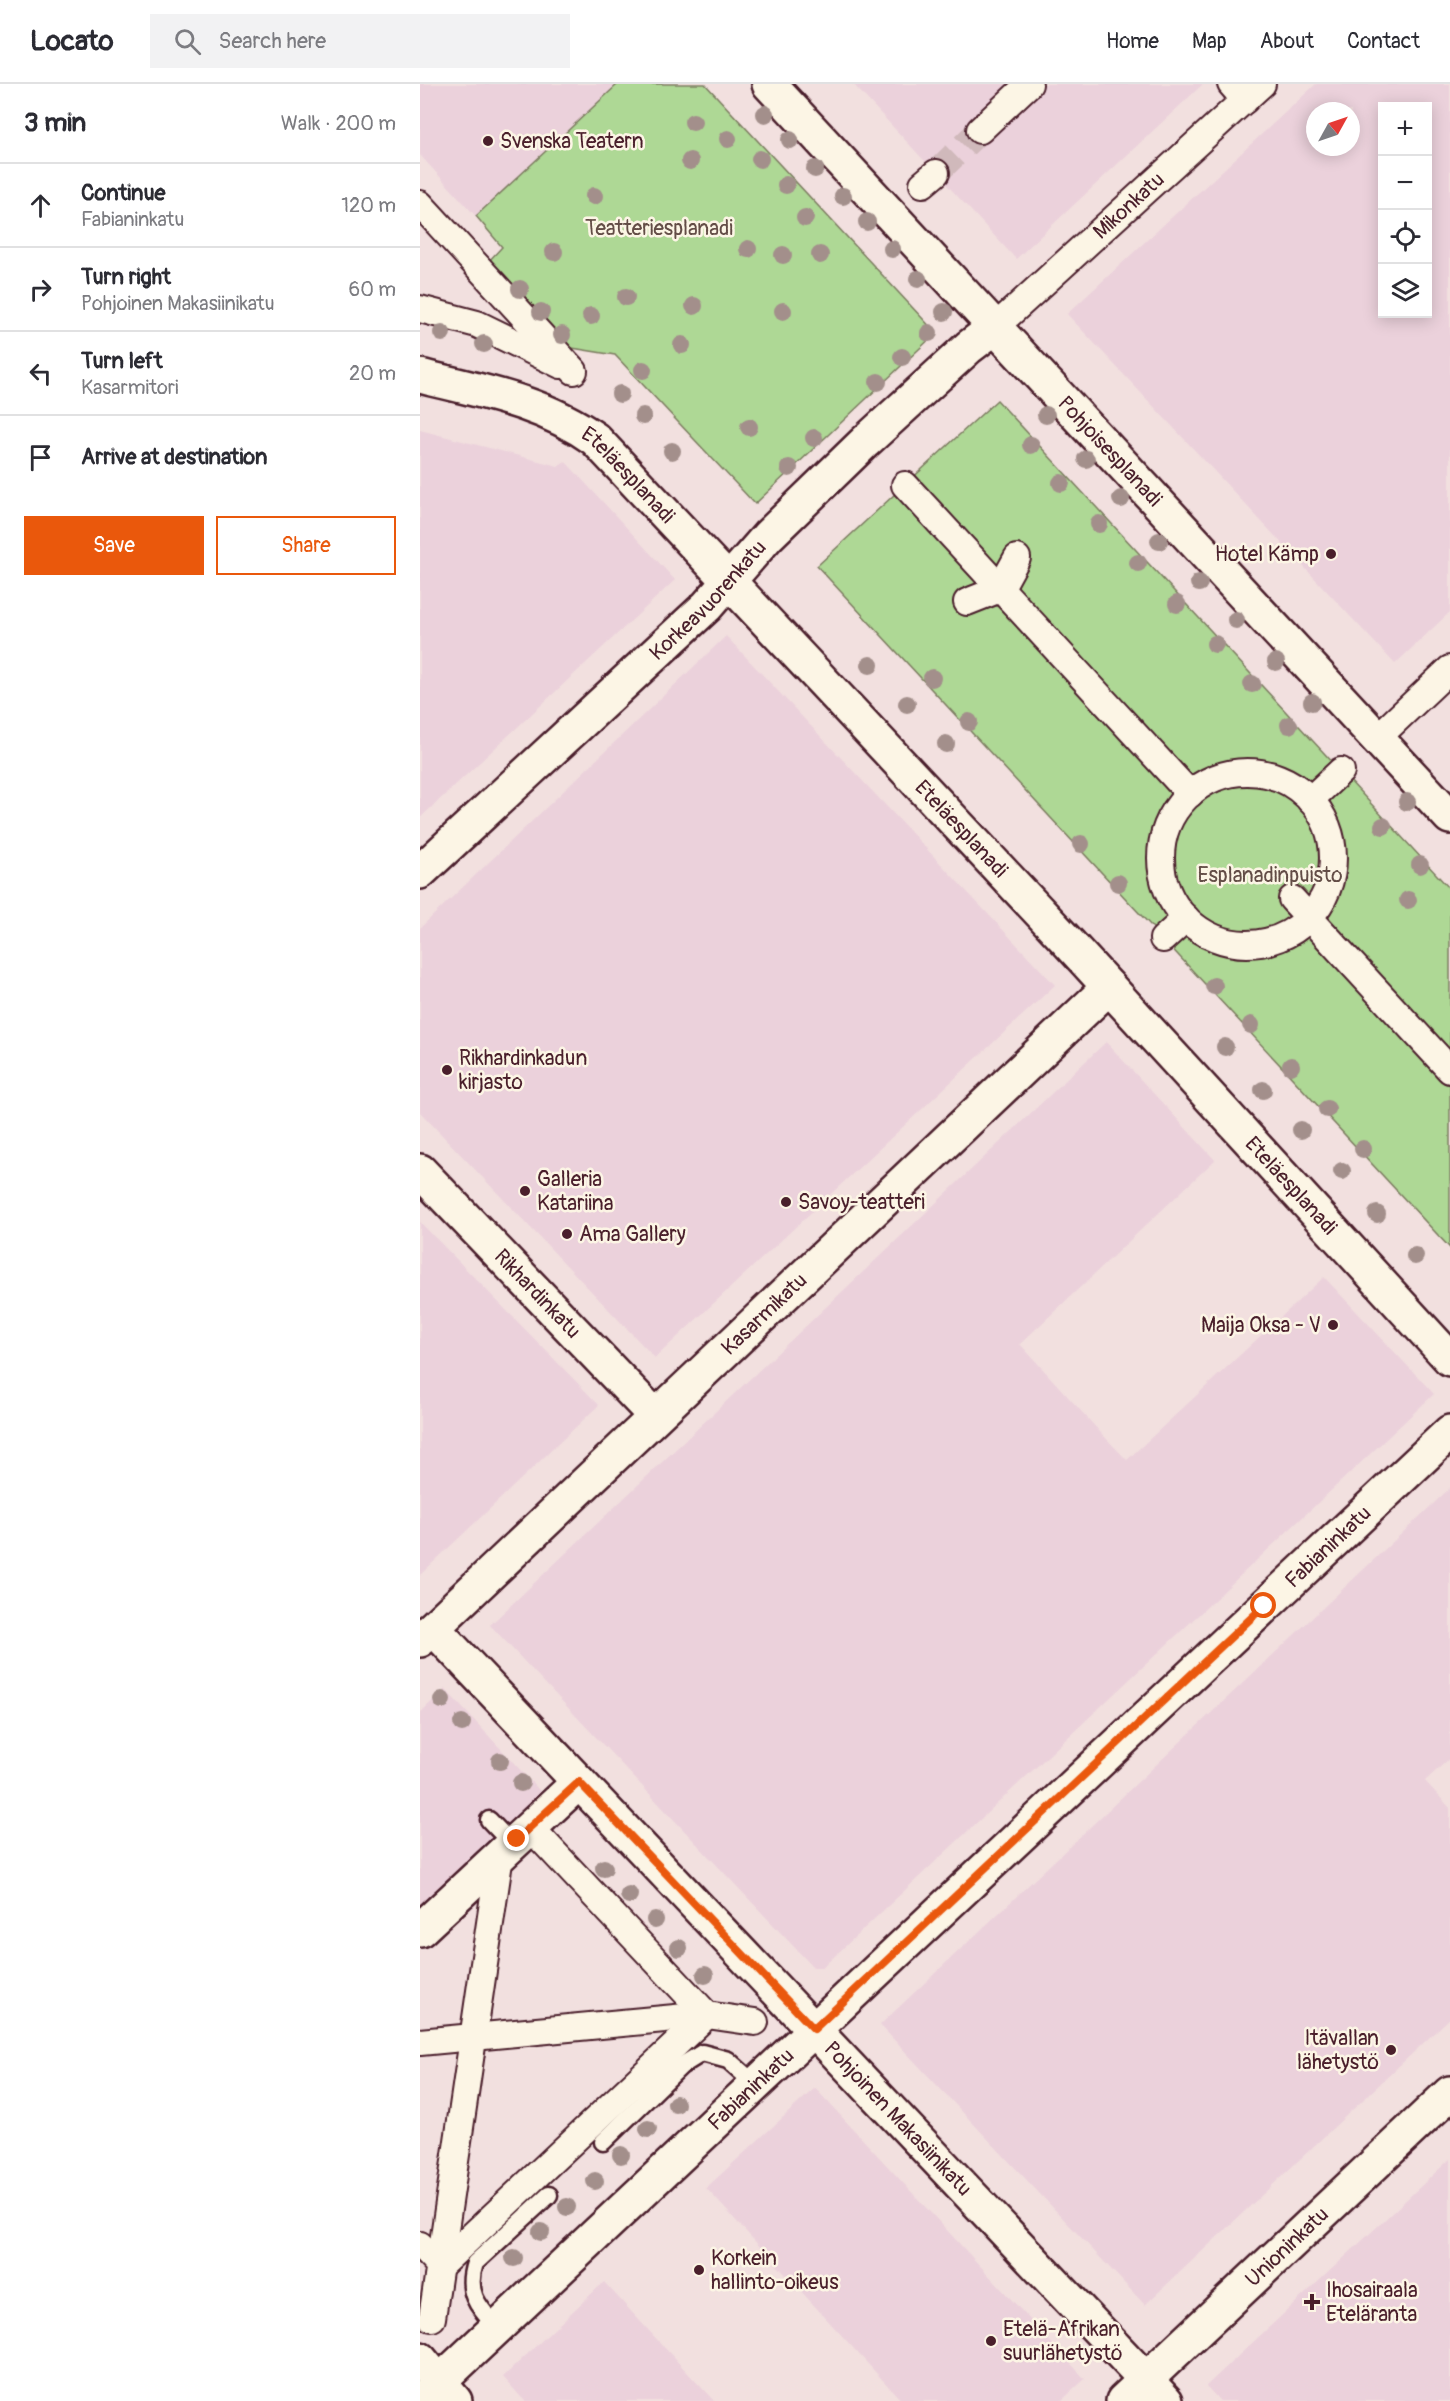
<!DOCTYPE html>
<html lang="en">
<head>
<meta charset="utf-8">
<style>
  :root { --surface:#fff; --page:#f2f2f3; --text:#2b2b33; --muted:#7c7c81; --line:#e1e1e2; --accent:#ea580c }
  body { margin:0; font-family:Pangolin,sans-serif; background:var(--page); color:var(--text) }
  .controls { position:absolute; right:18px; top:18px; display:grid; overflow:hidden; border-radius:0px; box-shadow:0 3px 15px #0003 }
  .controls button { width:54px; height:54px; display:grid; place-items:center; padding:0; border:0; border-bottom:2px solid var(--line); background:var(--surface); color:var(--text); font:30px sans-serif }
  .compass { position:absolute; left:886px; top:18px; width:54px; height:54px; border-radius:50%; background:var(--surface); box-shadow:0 3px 15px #0003; rotate:50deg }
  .stop { position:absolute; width:18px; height:18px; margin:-14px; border:4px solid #ea580c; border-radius:50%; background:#fff }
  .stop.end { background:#ea580c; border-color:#fff; box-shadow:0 2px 6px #0008 }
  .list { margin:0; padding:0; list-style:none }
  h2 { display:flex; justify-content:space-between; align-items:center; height:78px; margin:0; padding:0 24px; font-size:26px }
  h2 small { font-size:20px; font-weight:400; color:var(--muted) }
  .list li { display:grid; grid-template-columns:39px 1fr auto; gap:18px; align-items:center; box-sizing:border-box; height:84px; padding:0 24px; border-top:2px solid var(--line) }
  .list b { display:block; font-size:22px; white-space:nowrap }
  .list p { margin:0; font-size:20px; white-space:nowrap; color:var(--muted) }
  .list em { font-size:20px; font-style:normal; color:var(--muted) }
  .actions { display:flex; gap:12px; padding:18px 24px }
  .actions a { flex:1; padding:14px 0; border:2px solid var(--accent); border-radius:0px; text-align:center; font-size:21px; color:var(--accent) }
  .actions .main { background:var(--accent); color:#fff }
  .icon { flex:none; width:33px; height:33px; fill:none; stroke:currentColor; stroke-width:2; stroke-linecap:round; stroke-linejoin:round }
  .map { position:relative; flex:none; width:1030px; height:2317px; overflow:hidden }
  header { display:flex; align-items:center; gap:36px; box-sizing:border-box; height:84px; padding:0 30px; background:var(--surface); border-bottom:2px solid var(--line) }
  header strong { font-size:28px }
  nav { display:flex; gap:33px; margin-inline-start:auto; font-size:21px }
  .search { width:420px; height:54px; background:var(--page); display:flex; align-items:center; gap:15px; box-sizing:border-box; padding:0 21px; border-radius:0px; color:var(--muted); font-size:22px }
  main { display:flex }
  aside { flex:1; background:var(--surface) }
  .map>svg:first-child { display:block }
  .built { fill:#ebd1db; fill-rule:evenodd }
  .green { fill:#aed895; stroke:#7c7c60; stroke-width:1.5 }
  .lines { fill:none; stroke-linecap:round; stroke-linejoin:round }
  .pedestrian-tunnel { stroke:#d0b9bb; stroke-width:26; stroke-dasharray:26 13; stroke-linecap:butt }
  .service-casing { stroke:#4a1f2b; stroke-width:21 }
  .pedestrian-casing { stroke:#4a1f2b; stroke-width:30 }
  .minor-casing { stroke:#4a1f2b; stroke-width:38 }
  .secondary-casing { stroke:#4a1f2b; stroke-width:38 }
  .primary-casing { stroke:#4a1f2b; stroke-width:38 }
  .service { stroke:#fcf5e5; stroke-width:16 }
  .pedestrian { stroke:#fcf5e5; stroke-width:26 }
  .minor { stroke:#fcf5e5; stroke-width:33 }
  .secondary { stroke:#fcf5e5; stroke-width:33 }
  .primary { stroke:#fcf5e5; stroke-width:33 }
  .tree { fill:#a38f8b }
  .route { stroke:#ea580c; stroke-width:8 }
  .poi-dot { fill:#4a1f2b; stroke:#fcf5e5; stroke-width:2 }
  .labels { text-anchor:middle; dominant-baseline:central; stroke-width:5; stroke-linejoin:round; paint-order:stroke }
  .poi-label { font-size:21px; fill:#4a1f2b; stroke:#fcf5e5; text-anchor:start }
  .street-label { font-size:21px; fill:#4a1f2b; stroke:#fcf5e5 }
  .park-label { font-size:21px; fill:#634d46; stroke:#fcf5e5 }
</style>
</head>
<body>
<header>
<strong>Locato</strong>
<div class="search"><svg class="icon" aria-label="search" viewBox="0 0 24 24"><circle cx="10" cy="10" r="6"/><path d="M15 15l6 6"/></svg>Search here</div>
<nav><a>Home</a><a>Map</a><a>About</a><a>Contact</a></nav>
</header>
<main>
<aside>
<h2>3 min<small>Walk · 200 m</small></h2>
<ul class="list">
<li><svg class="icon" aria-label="ahead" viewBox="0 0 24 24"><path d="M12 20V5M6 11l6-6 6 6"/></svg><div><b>Continue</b><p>Fabianinkatu</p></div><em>120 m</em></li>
<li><svg class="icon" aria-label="right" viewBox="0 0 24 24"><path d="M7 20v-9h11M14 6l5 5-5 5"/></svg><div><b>Turn right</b><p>Pohjoinen Makasiinikatu</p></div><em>60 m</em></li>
<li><svg class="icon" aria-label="left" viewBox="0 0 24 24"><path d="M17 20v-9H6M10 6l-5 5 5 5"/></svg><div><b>Turn left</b><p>Kasarmitori</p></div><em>20 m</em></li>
<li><svg class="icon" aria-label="arrive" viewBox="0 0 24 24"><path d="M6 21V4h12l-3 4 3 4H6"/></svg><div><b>Arrive at destination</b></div></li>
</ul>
<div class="actions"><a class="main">Save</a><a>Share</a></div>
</aside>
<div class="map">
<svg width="1030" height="2317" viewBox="0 0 1030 2317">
  <rect width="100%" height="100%" fill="#f2e0df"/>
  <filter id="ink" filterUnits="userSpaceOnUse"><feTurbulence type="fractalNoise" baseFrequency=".0167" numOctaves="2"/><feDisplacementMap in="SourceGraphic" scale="12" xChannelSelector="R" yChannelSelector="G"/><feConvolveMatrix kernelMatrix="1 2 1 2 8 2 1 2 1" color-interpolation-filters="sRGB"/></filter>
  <g filter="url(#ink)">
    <!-- built -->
    <g class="built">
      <polygon points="0,0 224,0 63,140 0,71"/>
      <polygon points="433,0 783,0 596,175"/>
      <path d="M896,0H1030V528L975,580L647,230ZM962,22H1008V230H962ZM895,27H931V63H895Z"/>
      <polygon points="0,346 138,382 145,377 255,496 0,734"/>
      <polygon points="306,552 635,901 235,1274 0,1028 0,844"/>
      <polygon points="686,958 795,1076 600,1260 680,1348 707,1376 904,1193 1014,1310 403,1883 393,1883 70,1541"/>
      <polygon points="0,1138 179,1321 0,1491"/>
      <polygon points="1030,1404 1030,1674 1005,1697 1030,1724 1030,1934 725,2221 460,1941"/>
      <polygon points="25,1605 133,1721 0,1846 0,1629"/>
      <polygon points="395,2004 665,2295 641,2317 482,2317 286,2104"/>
      <polygon points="1030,2075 1030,2317 800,2317 786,2302"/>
      <polygon points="184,2198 267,2288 294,2317 105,2317 101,2313 83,2293"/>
    </g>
    <!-- green -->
    <g class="green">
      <polygon points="198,0 285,0 516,249 335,420 195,271 146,263 67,179 82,163 56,132"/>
      <polygon points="577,316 1030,805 1030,1164 397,482"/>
    </g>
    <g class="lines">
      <!-- pedestrian-tunnel -->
      <polyline class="pedestrian-tunnel" points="516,89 560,46"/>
      <defs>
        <g id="service">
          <polyline points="69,1736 92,1760"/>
          <polyline points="183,2058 261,1982 282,1969 308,1976 336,2001"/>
          <path d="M77,2244C58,2222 45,2209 55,2179L129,2111"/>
        </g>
        <g id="pedestrian">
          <polyline points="811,0 825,16"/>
          <polyline points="560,46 609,0"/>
          <polyline points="503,100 516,89"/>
          <polyline points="0,120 154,287"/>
          <polyline points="0,225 57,240 141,281"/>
          <path id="s1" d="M574,244L842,0"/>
          <polyline points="485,401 770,710"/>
          <polyline points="547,518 580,505 597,474"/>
          <polyline points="956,655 1030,585"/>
          <circle cx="827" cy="774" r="86"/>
          <polyline points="890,716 921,687"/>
          <polyline points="872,815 1030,986"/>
          <polyline points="743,855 766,834"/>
          <polyline points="0,1958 287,1931 335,1938"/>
          <polyline points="0,2161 20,2182 287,1931 110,1743"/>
          <polyline points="12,2234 80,1771"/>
        </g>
        <g id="minor">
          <path id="s2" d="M0,788L287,522L348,452L445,358L549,263L574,244"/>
          <path id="s3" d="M0,1087L235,1332"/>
          <path id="s4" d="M13,1544L746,2317"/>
          <path id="s5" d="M0,1556L689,903"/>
          <polyline points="0,1846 159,1698"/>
          <polyline points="0,2275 35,2317"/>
          <path id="s6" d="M0,2316L1030,1348"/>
        </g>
        <g id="secondary">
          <path id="s7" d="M703,2317L1030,2009"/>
        </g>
        <g id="primary">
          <path id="s8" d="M349,0L1030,733"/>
          <path id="s9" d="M0,292C61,307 123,318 175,355L646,856L1030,1275"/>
        </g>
      </defs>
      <!-- service casing -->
      <use href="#service" class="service-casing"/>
      <!-- pedestrian casing -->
      <use href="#pedestrian" class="pedestrian-casing"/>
      <!-- minor casing -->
      <use href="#minor" class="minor-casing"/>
      <!-- secondary casing -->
      <use href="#secondary" class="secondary-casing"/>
      <!-- primary casing -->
      <use href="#primary" class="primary-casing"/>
      <!-- service -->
      <use href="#service" class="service"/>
      <!-- pedestrian -->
      <use href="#pedestrian" class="pedestrian"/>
      <!-- minor -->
      <use href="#minor" class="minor"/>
      <!-- secondary -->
      <use href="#secondary" class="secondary"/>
      <!-- primary -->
      <use href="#primary" class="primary"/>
    </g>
    <!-- trees -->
    <g class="tree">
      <circle cx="345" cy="30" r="9"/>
      <circle cx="273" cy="38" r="9"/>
      <circle cx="308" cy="55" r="9"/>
      <circle cx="370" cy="56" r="9"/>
      <circle cx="340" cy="75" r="9"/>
      <circle cx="270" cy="77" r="9"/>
      <circle cx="395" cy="85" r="9"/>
      <circle cx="366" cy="101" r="9"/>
      <circle cx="174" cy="112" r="9"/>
      <circle cx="423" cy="112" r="9"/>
      <circle cx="385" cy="134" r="9"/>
      <circle cx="447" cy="138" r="9"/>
      <circle cx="328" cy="165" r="9"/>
      <circle cx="472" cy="165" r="9"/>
      <circle cx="134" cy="168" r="9"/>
      <circle cx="363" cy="171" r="9"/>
      <circle cx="400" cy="171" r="9"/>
      <circle cx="498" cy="195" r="9"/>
      <circle cx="100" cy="205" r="9"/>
      <circle cx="206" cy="213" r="9"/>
      <circle cx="274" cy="222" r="9"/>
      <circle cx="363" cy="227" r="9"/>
      <circle cx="121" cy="228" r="9"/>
      <circle cx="524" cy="228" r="9"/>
      <circle cx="171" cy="232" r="9"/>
      <circle cx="22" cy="249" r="9"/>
      <circle cx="509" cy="249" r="9"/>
      <circle cx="142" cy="251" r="9"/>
      <circle cx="64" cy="260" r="9"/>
      <circle cx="262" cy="261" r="9"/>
      <circle cx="482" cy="273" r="9"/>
      <circle cx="223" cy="286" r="9"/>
      <circle cx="458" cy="298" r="9"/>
      <circle cx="200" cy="310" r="9"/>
      <circle cx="626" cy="331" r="9"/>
      <circle cx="223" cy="332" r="9"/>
      <circle cx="329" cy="343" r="9"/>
      <circle cx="394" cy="354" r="9"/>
      <circle cx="611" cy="361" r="9"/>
      <circle cx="252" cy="367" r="9"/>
      <circle cx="666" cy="375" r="9"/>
      <circle cx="369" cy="384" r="9"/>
      <circle cx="641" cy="399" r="9"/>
      <circle cx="701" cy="415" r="9"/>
      <circle cx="679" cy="440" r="9"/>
      <circle cx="739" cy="457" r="9"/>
      <circle cx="718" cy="479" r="9"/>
      <circle cx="779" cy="499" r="9"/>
      <circle cx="757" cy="520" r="9"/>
      <circle cx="816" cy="536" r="9"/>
      <circle cx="795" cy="560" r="9"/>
      <circle cx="856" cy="578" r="9"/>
      <circle cx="450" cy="581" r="9"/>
      <circle cx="512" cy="594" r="9"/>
      <circle cx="832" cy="600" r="9"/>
      <circle cx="892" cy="618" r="9"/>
      <circle cx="487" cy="620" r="9"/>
      <circle cx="549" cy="638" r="9"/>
      <circle cx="869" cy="641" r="9"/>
      <circle cx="526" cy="660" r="9"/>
      <circle cx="987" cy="718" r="9"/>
      <circle cx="963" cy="742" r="9"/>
      <circle cx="661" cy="760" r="9"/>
      <circle cx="1000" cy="781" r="9"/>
      <circle cx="698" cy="799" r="9"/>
      <circle cx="988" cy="816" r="9"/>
      <circle cx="794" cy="902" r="9"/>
      <circle cx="831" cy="941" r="9"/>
      <circle cx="805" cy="963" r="9"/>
      <circle cx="871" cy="982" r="9"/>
      <circle cx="843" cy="1006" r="9"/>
      <circle cx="907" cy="1025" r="9"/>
      <circle cx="881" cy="1046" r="9"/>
      <circle cx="943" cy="1065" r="9"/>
      <circle cx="922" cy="1087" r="9"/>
      <circle cx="957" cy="1130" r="9"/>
      <circle cx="995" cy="1172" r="9"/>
      <circle cx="22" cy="1616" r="9"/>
      <circle cx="42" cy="1639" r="9"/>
      <circle cx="80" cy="1677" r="9"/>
      <circle cx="101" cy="1699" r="9"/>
      <circle cx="184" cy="1784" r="9"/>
      <circle cx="209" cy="1811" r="9"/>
      <circle cx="235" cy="1836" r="9"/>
      <circle cx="259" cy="1864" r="9"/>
      <circle cx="285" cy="1891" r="9"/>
      <circle cx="256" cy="2020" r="9"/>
      <circle cx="228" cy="2045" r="9"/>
      <circle cx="201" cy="2071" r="9"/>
      <circle cx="175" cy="2097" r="9"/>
      <circle cx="147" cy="2123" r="9"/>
      <circle cx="121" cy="2148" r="9"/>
      <circle cx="94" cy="2174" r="9"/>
    </g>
  </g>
  <g class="lines" filter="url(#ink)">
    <!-- route -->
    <polyline class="route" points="97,1755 159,1698 394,1945 844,1522"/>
  </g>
  <!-- markers -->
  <g class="poi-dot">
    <circle cx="68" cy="57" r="6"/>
    <circle cx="911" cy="470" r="6"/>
    <circle cx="27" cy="986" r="6"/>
    <circle cx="105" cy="1107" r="6"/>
    <circle cx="366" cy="1118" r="6"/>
    <circle cx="147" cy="1150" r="6"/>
    <circle cx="913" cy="1241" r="6"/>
    <circle cx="971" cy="1966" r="6"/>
    <circle cx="279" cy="2186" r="6"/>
    <path d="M889 2209h6v6h6v6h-6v6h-6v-6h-6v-6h6z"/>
    <circle cx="571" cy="2257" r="6"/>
  </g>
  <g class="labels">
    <!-- poi labels -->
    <g class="poi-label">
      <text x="80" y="57">Svenska Teatern</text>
      <text x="899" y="470" text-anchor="end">Hotel Kämp</text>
      <text x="39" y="974">Rikhardinkadun<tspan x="39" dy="24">kirjasto</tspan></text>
      <text x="117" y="1095">Galleria<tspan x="117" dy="24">Katariina</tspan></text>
      <text x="378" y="1118">Savoy-teatteri</text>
      <text x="159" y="1150">Ama Gallery</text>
      <text x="901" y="1241" text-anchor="end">Maija Oksa - V</text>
      <text x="959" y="1954" text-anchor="end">Itävallan<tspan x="959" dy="24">lähetystö</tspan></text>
      <text x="291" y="2174">Korkein<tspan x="291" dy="24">hallinto-oikeus</tspan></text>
      <text x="906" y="2206">Ihosairaala<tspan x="906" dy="24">Eteläranta</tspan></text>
      <text x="583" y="2245">Etelä-Afrikan<tspan x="583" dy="24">suurlähetystö</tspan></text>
    </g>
    <!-- street labels -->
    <g class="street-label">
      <text stroke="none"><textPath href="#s1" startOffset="182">Mikonkatu</textPath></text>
      <text stroke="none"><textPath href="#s8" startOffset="501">Pohjoisesplanadi</textPath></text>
      <text stroke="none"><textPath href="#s9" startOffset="236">Eteläesplanadi</textPath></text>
      <text stroke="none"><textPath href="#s2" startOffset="396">Korkeavuorenkatu</textPath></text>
      <text stroke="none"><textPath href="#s9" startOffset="722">Eteläesplanadi</textPath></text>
      <text stroke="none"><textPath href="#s9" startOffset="1208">Eteläesplanadi</textPath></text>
      <text stroke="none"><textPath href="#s3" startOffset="170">Rikhardinkatu</textPath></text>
      <text stroke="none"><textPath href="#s5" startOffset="474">Kasarmikatu</textPath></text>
      <text stroke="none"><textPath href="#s6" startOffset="1246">Fabianinkatu</textPath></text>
      <text stroke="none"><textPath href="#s6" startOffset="454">Fabianinkatu</textPath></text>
      <text stroke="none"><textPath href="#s4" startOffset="676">Pohjoinen Makasiinikatu</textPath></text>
      <text stroke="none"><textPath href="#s7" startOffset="225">Unioninkatu</textPath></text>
    </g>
    <!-- park labels -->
    <g class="park-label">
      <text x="239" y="144">Teatteriesplanadi</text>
      <text x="850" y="791">Esplanadinpuisto</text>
    </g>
  </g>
</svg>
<div class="controls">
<button>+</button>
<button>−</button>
<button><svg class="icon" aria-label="locate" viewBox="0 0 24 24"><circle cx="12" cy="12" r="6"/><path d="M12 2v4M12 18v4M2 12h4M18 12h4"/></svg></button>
<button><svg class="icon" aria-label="layers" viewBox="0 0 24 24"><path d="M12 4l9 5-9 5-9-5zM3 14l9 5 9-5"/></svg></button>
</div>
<svg class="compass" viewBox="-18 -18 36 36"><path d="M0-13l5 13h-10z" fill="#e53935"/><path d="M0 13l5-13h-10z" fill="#7c7c81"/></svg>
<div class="stop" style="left:844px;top:1522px"></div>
<div class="stop end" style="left:97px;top:1755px"></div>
</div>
</main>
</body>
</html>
